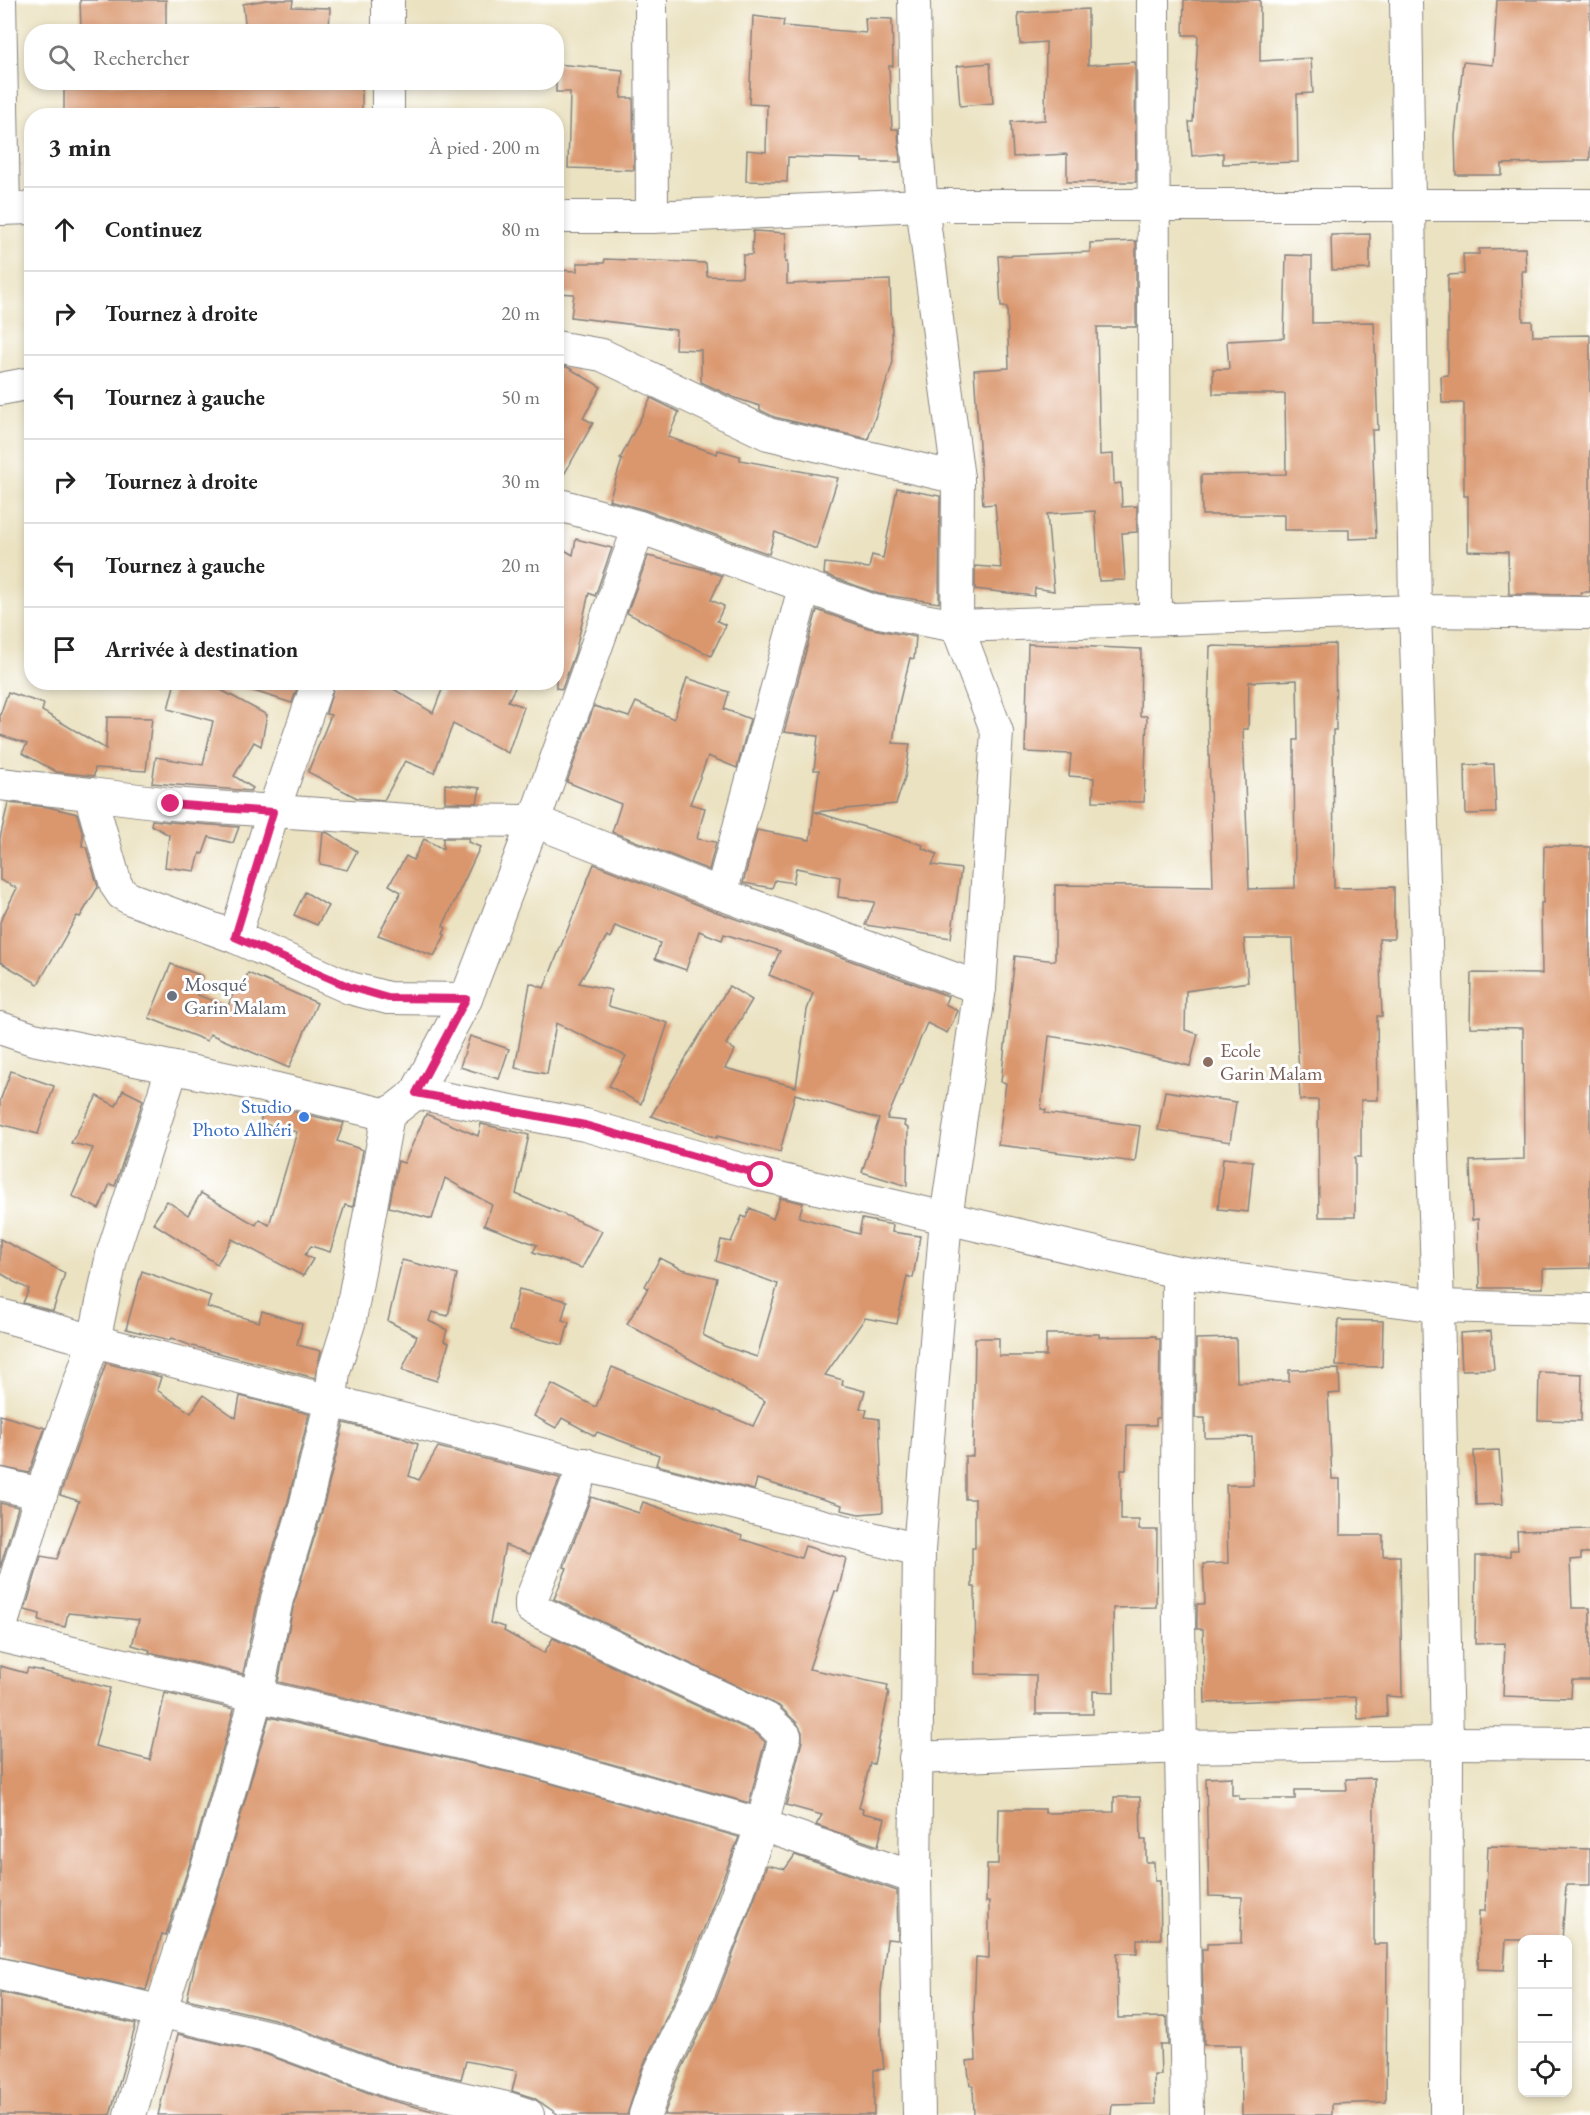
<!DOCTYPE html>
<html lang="fr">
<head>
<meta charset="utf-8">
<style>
  :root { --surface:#fff; --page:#f6f6f6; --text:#222; --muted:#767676; --line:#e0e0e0 }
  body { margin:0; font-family:"EB Garamond",serif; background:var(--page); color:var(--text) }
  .controls { position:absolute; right:18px; bottom:18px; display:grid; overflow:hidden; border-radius:12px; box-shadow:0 3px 9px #0003 }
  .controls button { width:54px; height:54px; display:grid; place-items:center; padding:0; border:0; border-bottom:2px solid var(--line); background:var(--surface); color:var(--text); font:30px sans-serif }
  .stop { position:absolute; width:18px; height:18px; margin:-14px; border:4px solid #db2777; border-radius:50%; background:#fff }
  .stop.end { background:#db2777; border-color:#fff; box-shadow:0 2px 6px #0008 }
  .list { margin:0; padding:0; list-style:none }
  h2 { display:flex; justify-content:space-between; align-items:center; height:78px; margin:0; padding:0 24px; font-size:26px }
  h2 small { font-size:20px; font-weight:400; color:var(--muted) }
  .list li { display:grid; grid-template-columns:39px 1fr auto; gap:18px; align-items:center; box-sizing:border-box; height:84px; padding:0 24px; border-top:2px solid var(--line) }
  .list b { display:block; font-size:22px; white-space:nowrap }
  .list em { font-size:20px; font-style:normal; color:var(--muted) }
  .icon { flex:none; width:33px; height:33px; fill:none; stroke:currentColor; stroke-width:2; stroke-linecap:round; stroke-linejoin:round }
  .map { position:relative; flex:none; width:1590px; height:2115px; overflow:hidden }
  .search { position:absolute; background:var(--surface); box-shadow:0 3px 9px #0003; left:24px; top:24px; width:540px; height:66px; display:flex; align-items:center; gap:15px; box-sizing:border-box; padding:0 21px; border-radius:24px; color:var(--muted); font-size:22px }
  .panel { position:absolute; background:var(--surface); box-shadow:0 3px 9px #0003; left:24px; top:108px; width:540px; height:582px; border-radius:24px }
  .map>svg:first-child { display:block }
  .building { fill:#da976e; fill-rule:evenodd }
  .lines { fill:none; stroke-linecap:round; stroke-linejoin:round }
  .minor-casing { stroke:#86827e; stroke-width:34 }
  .minor { stroke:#fff; stroke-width:32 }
  .route { stroke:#db2777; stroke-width:8 }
  .worship-dot { fill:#6b7280; stroke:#fff; stroke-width:2 }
  .education-dot { fill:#8d6e63; stroke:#fff; stroke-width:2 }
  .shop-dot { fill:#3f7fe0; stroke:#fff; stroke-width:2 }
  .labels { text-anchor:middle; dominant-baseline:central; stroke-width:6; stroke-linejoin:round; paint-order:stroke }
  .worship-label { font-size:20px; fill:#5b616d; stroke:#fff; text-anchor:start }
  .education-label { font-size:20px; fill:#785e54; stroke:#fff; text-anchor:start }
  .shop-label { font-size:20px; fill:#366cbe; stroke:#fff; text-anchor:end }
</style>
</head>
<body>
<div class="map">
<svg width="1590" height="2115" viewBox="0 0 1590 2115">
  <rect width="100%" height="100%" fill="#fff"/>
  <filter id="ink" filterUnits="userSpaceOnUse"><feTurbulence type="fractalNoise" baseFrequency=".0167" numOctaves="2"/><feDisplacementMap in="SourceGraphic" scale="12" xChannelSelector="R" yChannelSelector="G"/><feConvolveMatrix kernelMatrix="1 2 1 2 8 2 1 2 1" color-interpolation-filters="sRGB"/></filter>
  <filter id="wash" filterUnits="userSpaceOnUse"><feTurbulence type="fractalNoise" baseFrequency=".008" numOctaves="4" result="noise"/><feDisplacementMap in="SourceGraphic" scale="24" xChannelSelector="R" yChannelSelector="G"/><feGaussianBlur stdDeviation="1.35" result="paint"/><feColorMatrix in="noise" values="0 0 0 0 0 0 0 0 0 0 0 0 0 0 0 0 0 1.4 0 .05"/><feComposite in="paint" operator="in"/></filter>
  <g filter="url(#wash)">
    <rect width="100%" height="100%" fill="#ebe2c1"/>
    <g id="blocks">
      <!-- building -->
      <g class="building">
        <polygon points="80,0 166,0 166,26 81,31"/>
        <polygon points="266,0 293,0 292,7 330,8 329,32 246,32 243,4"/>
        <polygon points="1184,0 1260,0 1260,61 1311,58 1313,93 1297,94 1298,162 1223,164 1223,153 1192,156 1189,122 1193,122 1198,35 1183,35"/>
        <polygon points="1497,0 1590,0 1590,160 1574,160 1574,162 1502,164 1502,175 1456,175 1455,136 1463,62 1493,65"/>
        <polygon points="1088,9 1088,65 1135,62 1136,182 1067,182 1067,154 1013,157 1011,122 1045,120 1046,42 1020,44 1018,13"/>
        <polygon points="753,16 784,20 783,26 866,33 865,18 892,19 893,66 889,66 892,129 898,129 900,162 862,162 862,159 788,157 787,182 746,181 747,150 766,152 767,105 749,104"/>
        <polygon points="990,63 993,103 960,106 957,66"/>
        <polygon points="556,64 623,70 621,98 633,98 634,170 568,168 570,92 556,92"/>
        <polygon points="64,82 144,85 144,82 362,82 362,116 280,116 280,108 198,110 198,116 64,116"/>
        <polygon points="753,231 786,233 785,262 787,262 787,284 890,280 893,362 868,439 774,417 760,410 760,406 735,398 701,382 701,350 675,349 676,330 571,317 574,294 556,293 556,270 577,271 577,263 604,263 605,259 706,263 707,276 742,277 743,255 752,255"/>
        <polygon points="1370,234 1370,269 1332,270 1331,235"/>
        <polygon points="1136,241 1136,327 1097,327 1100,455 1113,454 1114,484 1121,483 1122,507 1137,506 1137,532 1122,533 1125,580 1099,581 1095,511 1047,514 1054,591 1035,588 1034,596 975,589 975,566 1001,568 995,504 983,505 974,370 1009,368 1007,307 1001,307 998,256 1090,252 1090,243"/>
        <polygon points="1525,248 1526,271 1522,271 1523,321 1532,321 1533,336 1590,335 1590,592 1581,592 1581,595 1509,594 1508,552 1468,551 1468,496 1464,496 1464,403 1442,403 1441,376 1448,375 1448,275 1464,274 1463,254 1479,254 1479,249"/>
        <polygon points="1286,255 1312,256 1312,323 1374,322 1378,430 1372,430 1376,538 1349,539 1349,530 1284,530 1284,515 1202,515 1201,475 1286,474 1285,394 1213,394 1213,369 1229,369 1227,341 1284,338"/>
        <polygon points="556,365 563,368 563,366 569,368 601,387 583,418 593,423 557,487"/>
        <polygon points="651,398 679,412 668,437 717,454 718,450 740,456 740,460 838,478 816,549 775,532 769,554 645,510 609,500 622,460 620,459"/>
        <polygon points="897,488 940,496 939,603 879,594 824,574 825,563 869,568 872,555 883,558"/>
        <polygon points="576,539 612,548 595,596 589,593 575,653 562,689 556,688 556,545 573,555"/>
        <polygon points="648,556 699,568 722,576 711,600 724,606 717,621 726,625 711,656 627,613"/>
        <polygon points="817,610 868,628 916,637 914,659 910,658 897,712 893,743 910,744 905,777 896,804 815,812 923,845 922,848 937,854 932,865 961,869 951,938 865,925 875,902 838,897 840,877 796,868 793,883 775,880 772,888 743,883 757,830 810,840 819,770 814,770 818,736 784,732"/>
        <polygon points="1028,644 1141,649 1140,716 1147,716 1144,802 1093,801 1094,778 1069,776 1071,754 1025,752"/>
        <path d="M1335,644L1336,730H1333L1334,888L1394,887V939H1379L1382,1016H1377L1378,1100H1361V1157H1355V1217H1319L1318,1100H1300L1293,939H1244L1248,982L1186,991L1185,1030L1198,1034L1190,1066L1099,1044L1049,1036L1041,1109L1046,1110L1045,1113L1140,1126L1135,1162L998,1145L1006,1083L1001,1082L1015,956L1055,961V885L1213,887L1208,720L1210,646L1247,647ZM1297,680L1298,740H1294L1295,888L1249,889L1243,729H1248L1249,682Z"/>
        <polygon points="687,678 729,692 724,709 750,719 737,768 708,756 690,804 705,808 697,839 716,842 709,870 612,832 621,804 567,782 594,706 629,717 636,702 674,719"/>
        <polygon points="175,682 220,682 221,690 267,715 261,746 254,742 234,776 253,788 251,791 152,783 156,757 203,765 213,721 168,709"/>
        <polygon points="245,682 299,682 292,703 244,688"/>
        <polygon points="335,682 382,682 433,713 445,682 518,682 508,701 524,707 508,753 453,724 434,773 405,761 384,800 357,798 308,772 331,715 326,714"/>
        <polygon points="8,692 44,704 42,711 106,749 107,717 152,718 146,771 95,768 94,776 57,772 22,753 27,744 0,735 0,715"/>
        <polygon points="1494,764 1496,813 1466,814 1465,765"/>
        <polygon points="445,784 480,788 477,803 445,802"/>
        <polygon points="8,803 48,807 77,814 83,835 82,846 86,847 98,887 80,917 77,916 38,984 0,962 0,922 17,888 0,880 0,838"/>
        <polygon points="152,820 170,822 239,827 233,843 209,837 203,854 200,853 195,871 165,867 169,835 151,825"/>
        <polygon points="323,832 328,833 357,851 347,870 320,864"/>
        <polygon points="443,838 469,838 468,842 480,847 443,926 446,928 443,934 445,935 434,956 378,935 401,892 389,885 406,856 413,860 424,839 443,849"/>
        <polygon points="1544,846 1590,847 1590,1268 1543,1269 1543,1288 1480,1288 1478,1219 1472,1220 1470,1161 1524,1159 1523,1028 1470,1027 1471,973 1542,974 1541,903 1543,903"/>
        <polygon points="594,864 714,911 948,996 945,1004 958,1011 947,1033 927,1023 887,1119 905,1121 904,1126 908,1128 907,1186 862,1172 879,1119 795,1094 780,1152 717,1136 717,1138 651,1116 729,986 752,1000 726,1044 735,1050 725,1068 796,1087 807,1010 813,993 769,975 780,951 724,934 722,940 699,931 686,970 655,959 660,943 615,926 610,938 607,936 579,983 611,990 608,1006 668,1023 641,1104 609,1086 626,1056 556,1023 547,1074 515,1068 530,983 544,988"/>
        <polygon points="305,892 328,906 317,925 294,915"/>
        <polygon points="171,964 202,976 197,995 228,1006 235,989 240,991 248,973 317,1003 289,1068 210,1034 207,1041 149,1018"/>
        <polygon points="470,1036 509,1049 499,1079 460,1067"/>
        <polygon points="11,1071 54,1086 38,1134 0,1124 0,1101"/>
        <polygon points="123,1090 143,1100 115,1186 110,1184 99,1209 72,1196 93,1148 71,1143 97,1096 116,1106"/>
        <polygon points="1165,1091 1236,1102 1230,1142 1158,1130"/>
        <polygon points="264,1105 344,1123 337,1141 363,1150 353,1207 345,1205 330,1252 311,1246 305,1255 313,1259 303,1276 232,1239 217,1264 153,1223 167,1201 188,1215 201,1193 256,1225 259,1219 269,1225 297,1132 260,1123"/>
        <polygon points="426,1114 478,1136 481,1124 529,1135 516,1194 602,1231 582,1268 533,1252 537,1245 484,1225 492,1205 445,1178 432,1219 389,1207 398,1161 404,1163"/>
        <polygon points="1223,1158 1253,1161 1248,1212 1218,1209"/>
        <polygon points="780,1198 803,1203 799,1217 859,1234 862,1219 893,1225 892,1232 920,1236 913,1278 907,1276 897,1324 865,1318 825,1375 843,1380 842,1385 865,1391 860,1408 867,1410 865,1417 879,1419 883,1512 859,1514 841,1510 842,1505 757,1479 754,1490 656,1465 659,1455 597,1432 595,1436 562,1418 556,1428 534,1416 552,1384 596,1407 612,1367 753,1426 765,1401 627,1324 648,1288 645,1286 660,1258 682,1269 717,1278 703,1335 724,1346 757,1357 778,1284 716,1261 721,1240 731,1242 742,1216 746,1218 750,1208 773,1219"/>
        <polygon points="0,1239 65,1273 53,1311 23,1303 29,1289 12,1281 12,1280 0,1273"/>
        <polygon points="402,1260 457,1274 448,1316 432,1312 429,1321 447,1330 444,1341 449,1343 437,1381 402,1370 417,1336 388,1321"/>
        <polygon points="142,1271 211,1296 207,1307 259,1322 262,1311 302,1324 297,1345 321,1351 315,1378 192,1346 171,1338 170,1340 126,1329"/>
        <polygon points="519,1289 567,1301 562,1320 569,1322 563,1345 509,1331"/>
        <polygon points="1338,1320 1383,1321 1382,1367 1336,1366"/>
        <polygon points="1491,1331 1494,1369 1462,1370 1460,1333"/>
        <polygon points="1046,1334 1099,1334 1099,1337 1156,1336 1156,1339 1160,1339 1159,1418 1156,1418 1156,1425 1127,1425 1126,1470 1121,1470 1121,1520 1139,1520 1139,1530 1157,1530 1156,1607 1113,1608 1114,1692 1093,1691 1093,1714 1036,1714 1036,1675 976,1674 975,1587 972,1587 972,1548 975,1548 975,1499 965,1499 965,1456 973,1456 975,1338 999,1338 999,1356 1046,1356"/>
        <polygon points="1236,1338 1237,1382 1289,1381 1289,1370 1339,1369 1340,1393 1328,1394 1332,1479 1340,1479 1340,1535 1383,1535 1383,1556 1400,1556 1402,1697 1386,1696 1387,1717 1358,1719 1356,1697 1205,1703 1203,1629 1197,1629 1197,1604 1205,1604 1203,1564 1228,1563 1226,1485 1253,1485 1252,1437 1205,1438 1205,1418 1195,1418 1196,1339"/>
        <polygon points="106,1363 161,1377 157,1390 191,1413 203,1395 236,1418 240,1396 309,1414 288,1502 259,1595 243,1674 149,1652 150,1650 132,1645 139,1620 68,1613 65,1627 39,1621 40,1614 25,1610 41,1556 57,1559 79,1501 60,1495"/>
        <polygon points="1539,1372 1582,1374 1581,1421 1538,1420"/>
        <polygon points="0,1415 45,1428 29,1473 0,1467"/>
        <polygon points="344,1423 397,1436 418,1444 409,1476 419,1480 438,1447 560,1478 530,1554 505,1545 490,1623 505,1627 504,1631 544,1653 553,1638 757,1734 765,1742 749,1803 534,1742 278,1682 294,1603 322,1512"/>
        <polygon points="1499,1450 1503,1504 1476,1505 1474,1451"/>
        <polygon points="591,1497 639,1513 643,1502 742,1536 741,1539 801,1558 805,1546 846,1558 838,1592 835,1591 809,1669 888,1685 887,1691 889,1691 874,1764 870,1763 859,1808 863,1809 862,1813 885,1818 878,1846 816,1825 822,1815 786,1805 802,1741 802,1732 797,1723 779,1706 554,1599 567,1568 564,1567"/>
        <polygon points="0,1503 18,1507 0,1568"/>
        <polygon points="1590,1529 1590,1553 1581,1553 1581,1559 1570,1560 1572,1608 1590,1608 1590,1680 1572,1680 1571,1698 1503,1696 1505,1643 1475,1644 1476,1556 1510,1556 1510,1550 1518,1550 1517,1531"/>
        <polygon points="0,1666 26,1673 28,1668 38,1670 110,1688 95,1746 150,1760 165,1693 234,1709 191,1860 166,1935 162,1934 146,1990 0,1957"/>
        <polygon points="269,1717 525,1776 739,1837 684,1980 642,2068 627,2115 559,2115 534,2098 512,2091 517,2071 466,2061 461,2079 396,2065 274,2019 187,1999 196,1960 225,1870"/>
        <polygon points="1232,1777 1232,1795 1239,1795 1239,1799 1295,1799 1295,1790 1347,1790 1346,1779 1374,1778 1374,1944 1387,1944 1386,2102 1332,2104 1332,2115 1242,2115 1241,2045 1204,2045 1202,1949 1207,1949 1207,1944 1241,1943 1242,1897 1209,1896 1206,1778"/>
        <polygon points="1114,1797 1140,1797 1141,1840 1146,1840 1146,1862 1154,1862 1155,1881 1160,1881 1161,1939 1137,1939 1137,1953 1117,1953 1118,2018 1167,2017 1168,2045 1160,2045 1161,2075 1154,2075 1155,2104 1112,2105 1111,2115 974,2115 973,2085 970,2085 967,2061 976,2060 974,2012 976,1957 989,1958 989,1902 986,1902 987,1864 998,1864 999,1809 1045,1809 1045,1813 1114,1812"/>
        <polygon points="1488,1846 1590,1849 1590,1885 1566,1885 1562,1940 1506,1940 1504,1970 1478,1969 1479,1911 1485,1911"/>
        <polygon points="795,1855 897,1891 898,1940 887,1939 881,1992 881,2041 884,2069 874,2070 874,2115 664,2115 676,2081 718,1994 767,1865 785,1869"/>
        <polygon points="0,1992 136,2024 110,2115 0,2115"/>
        <polygon points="178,2034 265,2054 385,2099 449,2115 158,2115"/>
      </g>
    </g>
  </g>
  <g filter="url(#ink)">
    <use href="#blocks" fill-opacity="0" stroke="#86827e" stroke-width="1.5"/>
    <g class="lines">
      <defs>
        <g id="minor">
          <polyline points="0,0 4,209"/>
          <polyline points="388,0 388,32"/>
          <polyline points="651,0 652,217"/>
          <polyline points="914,0 916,137 922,205 958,478 957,626 1415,611 1590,613"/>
          <polyline points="1153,0 1155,619"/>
          <polyline points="1406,0 1415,611 1438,1306 1447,1743 1446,2115"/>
          <polyline points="388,82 388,116"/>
          <polyline points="0,209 32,208"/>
          <polyline points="556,217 652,217 922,205 1590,205"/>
          <polyline points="556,347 602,355 768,434 958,478"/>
          <polyline points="0,389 32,383"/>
          <polyline points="556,504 639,527 874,611 957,626 997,732 980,988 946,1218 919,1550 915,1878 919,2115"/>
          <polyline points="0,784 90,794 116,885 122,894 131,899 235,937 350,988 388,998 466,999"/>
          <polyline points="90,794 171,804 408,820 534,821 721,894 980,988"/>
          <polyline points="721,894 804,588"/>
          <polyline points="235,937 273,812 318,682"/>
          <polyline points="0,1028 33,1039 277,1089 388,1115"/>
          <polyline points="416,1093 585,1125 761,1175 1178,1272 1438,1306 1590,1310"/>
          <polyline points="1178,1272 1177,1502 1187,2115"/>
          <polyline points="0,1315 94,1341 919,1550"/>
          <polyline points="585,1464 531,1600 531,1608 767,1719 785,1736 762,1825 732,1908 701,1987 659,2074 645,2115"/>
          <polyline points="0,1484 41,1494"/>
          <polyline points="0,1630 41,1494 94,1341 112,1255 172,1069"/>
          <polyline points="0,1636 529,1759 762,1825 915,1878"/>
          <polyline points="915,1758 1182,1747 1447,1743 1590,1744"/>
          <polyline points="0,1974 270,2037 391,2082 507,2108 528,2115"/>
          <polyline points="130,2115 160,2012 208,1865 257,1695 277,1599 305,1507 331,1400 334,1371 350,1320 388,1115 416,1093 466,999 534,821 639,527"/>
        </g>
      </defs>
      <!-- minor casing -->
      <use href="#minor" class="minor-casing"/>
      <!-- minor -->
      <use href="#minor" class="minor"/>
    </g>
  </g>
  <g class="lines" filter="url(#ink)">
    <!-- route -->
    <polyline class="route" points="171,804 273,812 235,937 350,987 388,998 466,999 416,1093 585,1125 761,1175"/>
  </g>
  <!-- markers -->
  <circle class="worship-dot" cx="172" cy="996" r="6"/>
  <circle class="education-dot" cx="1208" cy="1062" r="6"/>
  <circle class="shop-dot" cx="304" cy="1117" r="6"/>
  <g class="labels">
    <!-- worship labels -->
    <g class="worship-label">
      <text x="184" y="984">Mosqué<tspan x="184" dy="23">Garin Malam</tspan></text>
    </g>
    <!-- education labels -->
    <g class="education-label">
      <text x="1220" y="1050">Ecole<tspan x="1220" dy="23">Garin Malam</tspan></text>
    </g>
    <!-- shop labels -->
    <g class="shop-label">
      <text x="292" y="1106">Studio<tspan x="292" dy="23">Photo Alhéri</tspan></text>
    </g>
  </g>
</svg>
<div class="controls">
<button>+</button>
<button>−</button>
<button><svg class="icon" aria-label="locate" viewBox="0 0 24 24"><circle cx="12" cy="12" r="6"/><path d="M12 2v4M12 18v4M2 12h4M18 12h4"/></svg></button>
</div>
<div class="stop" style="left:761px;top:1175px"></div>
<div class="stop end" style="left:171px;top:804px"></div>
<div class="search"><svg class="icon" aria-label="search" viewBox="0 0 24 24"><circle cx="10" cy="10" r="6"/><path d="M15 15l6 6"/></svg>Rechercher</div>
<section class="panel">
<h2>3 min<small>À pied · 200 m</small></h2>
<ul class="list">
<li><svg class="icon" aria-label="ahead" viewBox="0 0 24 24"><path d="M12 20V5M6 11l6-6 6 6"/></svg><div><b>Continuez</b></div><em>80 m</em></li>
<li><svg class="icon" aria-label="right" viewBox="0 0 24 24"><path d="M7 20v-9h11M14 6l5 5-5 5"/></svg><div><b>Tournez à droite</b></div><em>20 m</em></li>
<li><svg class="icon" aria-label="left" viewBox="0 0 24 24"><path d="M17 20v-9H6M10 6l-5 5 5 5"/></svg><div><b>Tournez à gauche</b></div><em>50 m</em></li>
<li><svg class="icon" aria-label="right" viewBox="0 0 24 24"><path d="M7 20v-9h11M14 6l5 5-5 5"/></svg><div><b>Tournez à droite</b></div><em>30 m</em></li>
<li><svg class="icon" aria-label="left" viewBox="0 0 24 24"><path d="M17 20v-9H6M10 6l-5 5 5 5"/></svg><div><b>Tournez à gauche</b></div><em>20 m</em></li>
<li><svg class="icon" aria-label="arrive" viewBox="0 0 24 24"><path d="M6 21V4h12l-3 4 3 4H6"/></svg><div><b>Arrivée à destination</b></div></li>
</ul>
</section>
</div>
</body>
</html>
